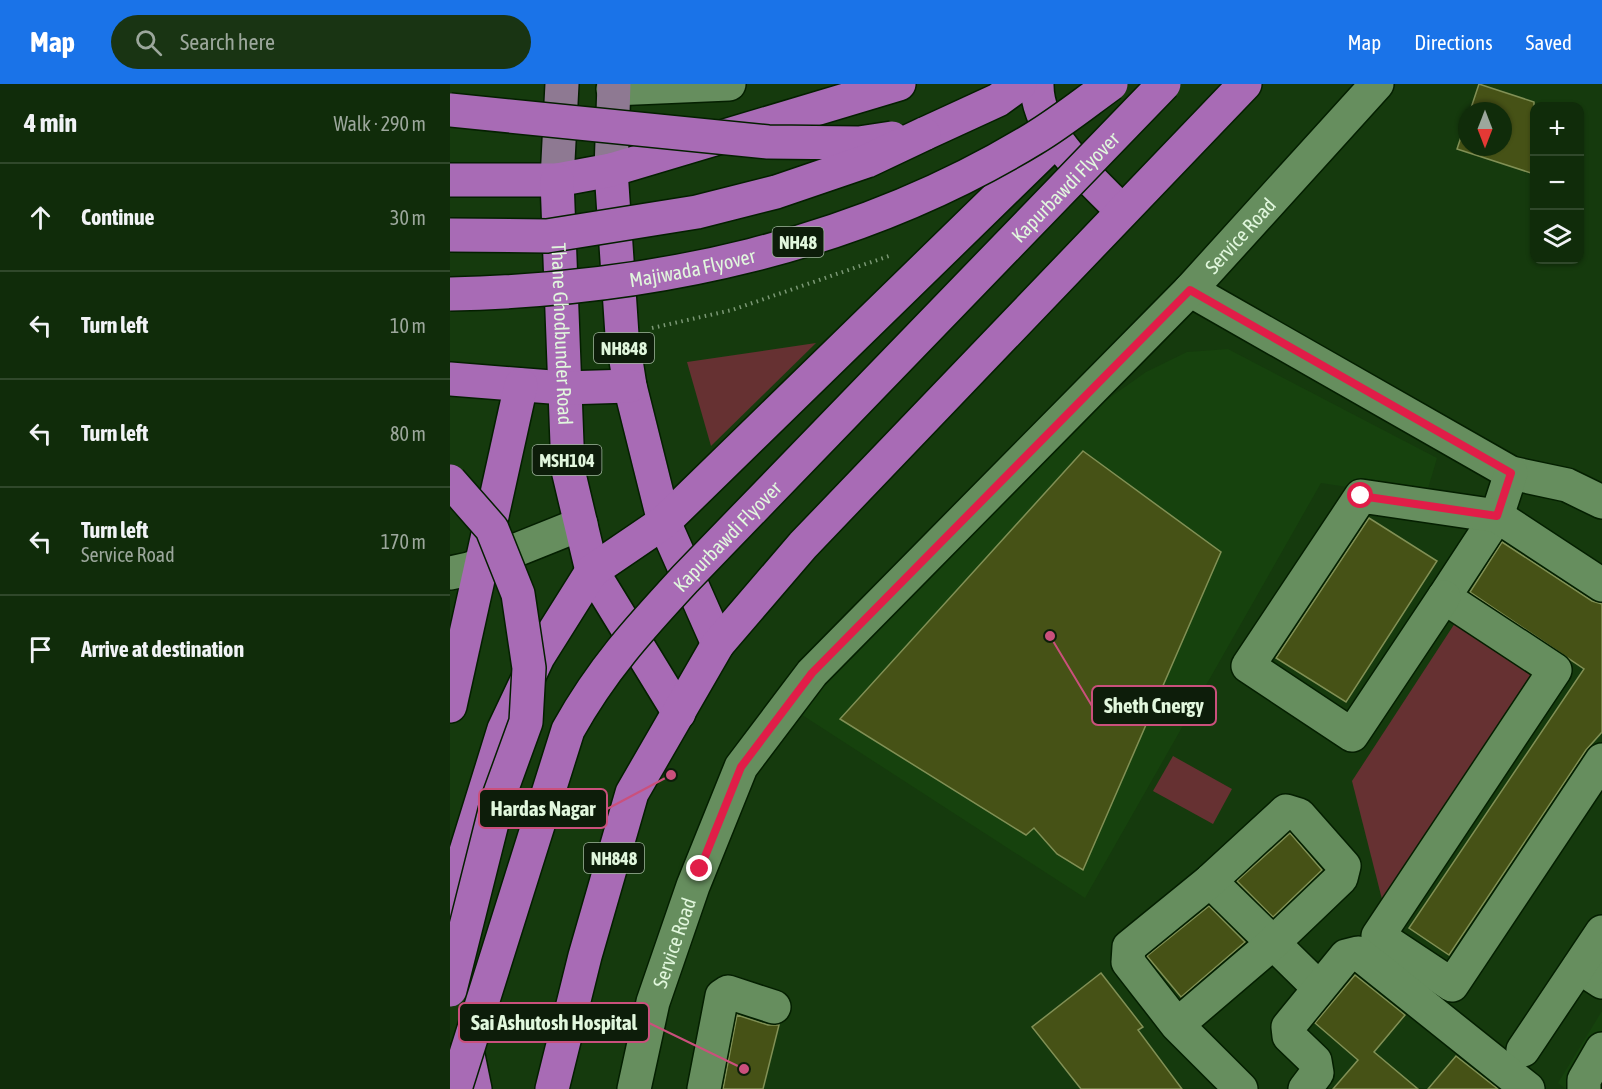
<!DOCTYPE html>
<html lang="en">
<head>
<meta charset="utf-8">
<style>
  :root { --surface:#102c0a; --page:#193413; --text:#f1f3f6; --muted:#9ca79c; --line:#30482b; --accent:#1a73e8 }
  body { margin:0; font-family:"Asap Condensed",sans-serif; background:var(--page); color:var(--text) }
  .controls { position:absolute; right:18px; top:18px; display:grid; overflow:hidden; border-radius:12px; box-shadow:0 2px 4px #0004 }
  .controls button { width:54px; height:54px; display:grid; place-items:center; padding:0; border:0; border-bottom:2px solid var(--line); background:var(--surface); color:var(--text); font:30px sans-serif }
  .compass { position:absolute; left:1008px; top:18px; width:54px; height:54px; border-radius:50%; background:var(--surface); box-shadow:0 2px 4px #0004; rotate:180deg }
  .stop { position:absolute; width:18px; height:18px; margin:-14px; border:4px solid #e11d48; border-radius:50%; background:#fff }
  .stop.end { background:#e11d48; border-color:#fff; box-shadow:0 2px 6px #0008 }
  .list { margin:0; padding:0; list-style:none }
  h2 { display:flex; justify-content:space-between; align-items:center; height:78px; margin:0; padding:0 24px; font-size:26px }
  h2 small { font-size:20px; font-weight:400; color:var(--muted) }
  .list li { display:grid; grid-template-columns:39px 1fr auto; gap:18px; align-items:center; box-sizing:border-box; height:108px; padding:0 24px; border-top:2px solid var(--line) }
  .list b { display:block; font-size:22px; white-space:nowrap }
  .list p { margin:0; font-size:20px; white-space:nowrap; color:var(--muted) }
  .list em { font-size:20px; font-style:normal; color:var(--muted) }
  .icon { flex:none; width:33px; height:33px; fill:none; stroke:currentColor; stroke-width:2; stroke-linecap:round; stroke-linejoin:round }
  .map { position:relative; flex:none; width:1152px; height:1005px; overflow:hidden }
  header { display:flex; align-items:center; gap:36px; box-sizing:border-box; height:84px; padding:0 30px; background:var(--accent); color:#fff }
  header strong { font-size:28px }
  nav { display:flex; gap:33px; margin-inline-start:auto; font-size:21px }
  .search { width:420px; height:54px; background:var(--page); display:flex; align-items:center; gap:15px; box-sizing:border-box; padding:0 21px; border-radius:33px; color:var(--muted); font-size:22px }
  main { display:flex }
  aside { flex:1; background:var(--surface) }
  .map>svg:first-child { display:block }
  .built { fill:#16420d }
  .green { fill:#663132 }
  .building { fill:#465216; stroke:#819055; stroke-width:1.5 }
  .lines { fill:none; stroke-linecap:round; stroke-linejoin:round }
  .minor-casing { stroke:#041f00; stroke-width:36 }
  .major-casing { stroke:#041f00; stroke-width:36 }
  .highway-casing { stroke:#041f00; stroke-width:36 }
  .path { stroke:#7b9875; stroke-width:4; stroke-dasharray:1.5 4.5; stroke-linecap:butt }
  .minor { stroke:#668e5e; stroke-width:33 }
  .major { stroke:#8e7992; stroke-width:33 }
  .highway { stroke:#a86bb5; stroke-width:33 }
  .highway-bridge-casing { stroke:#041f00; stroke-width:36; stroke-linecap:butt }
  .highway-bridge { stroke:#a86bb5; stroke-width:33 }
  .route { stroke:#e11d48; stroke-width:8 }
  .labels { text-anchor:middle; dominant-baseline:central; stroke-width:6; stroke-linejoin:round; paint-order:stroke }
  .shield { fill:#0d1d0a; stroke:#a1b69e; stroke-width:1.5 }
  .shield-label { font-size:18px; font-weight:bold; fill:#e1f7dd }
  .street-label { font-size:20px; fill:#e1f7dd; stroke:#0d1d0a }
  .leader { fill:none; stroke:#ca507c; stroke-width:2 }
  .callout-dot { fill:#ca507c; stroke:#0d1d0a; stroke-width:2 }
  .callout { fill:#0d1d0a; stroke:#ca507c; stroke-width:2 }
  .callout-label { font-size:21px; text-anchor:middle; font-weight:bold; fill:#e1f7dd }
</style>
</head>
<body>
<header>
<strong>Map</strong>
<div class="search"><svg class="icon" aria-label="search" viewBox="0 0 24 24"><circle cx="10" cy="10" r="6"/><path d="M15 15l6 6"/></svg>Search here</div>
<nav><a>Map</a><a>Directions</a><a>Saved</a></nav>
</header>
<main>
<aside>
<h2>4 min<small>Walk · 290 m</small></h2>
<ul class="list">
<li><svg class="icon" aria-label="ahead" viewBox="0 0 24 24"><path d="M12 20V5M6 11l6-6 6 6"/></svg><div><b>Continue</b></div><em>30 m</em></li>
<li><svg class="icon" aria-label="left" viewBox="0 0 24 24"><path d="M17 20v-9H6M10 6l-5 5 5 5"/></svg><div><b>Turn left</b></div><em>10 m</em></li>
<li><svg class="icon" aria-label="left" viewBox="0 0 24 24"><path d="M17 20v-9H6M10 6l-5 5 5 5"/></svg><div><b>Turn left</b></div><em>80 m</em></li>
<li><svg class="icon" aria-label="left" viewBox="0 0 24 24"><path d="M17 20v-9H6M10 6l-5 5 5 5"/></svg><div><b>Turn left</b><p>Service Road</p></div><em>170 m</em></li>
<li><svg class="icon" aria-label="arrive" viewBox="0 0 24 24"><path d="M6 21V4h12l-3 4 3 4H6"/></svg><div><b>Arrive at destination</b></div></li>
</ul>
</aside>
<div class="map">
<svg width="1152" height="1005" viewBox="0 0 1152 1005">
  <rect width="100%" height="100%" fill="#153a0d"/>
  <!-- built -->
  <g class="built">
    <polygon points="778,265 987,374 975,415 871,399 635,814 346,627 648,322 696,288 737,268"/>
    <polygon points="1152,927 1152,1005 1116,1005 1108,999"/>
  </g>
  <!-- green -->
  <g class="green">
    <polygon points="366,259 261,362 237,278"/>
    <polygon points="1007,536 1089,593 936,831 902,697"/>
    <polygon points="723,672 782,705 763,740 703,707"/>
  </g>
  <!-- building -->
  <g class="building">
    <polygon points="1029,0 1084,18 1084,90 1007,65 1017,35 1017,63 1053,63 1053,27 1020,27"/>
    <polygon points="633,367 771,468 633,786 607,770 584,744 576,751 390,635"/>
    <polygon points="919,434 987,477 896,618 826,574"/>
    <polygon points="1052,458 1142,517 1152,520 1152,648 1136,666 999,871 959,844 1134,585 1020,508"/>
    <polygon points="840,749 872,786 823,833 787,797"/>
    <polygon points="759,822 795,858 731,913 697,872"/>
    <polygon points="651,889 693,943 688,946 732,1005 631,1005 582,943"/>
    <polygon points="905,891 955,931 924,968 968,1005 883,1005 908,976 865,939"/>
    <polygon points="287,931 318,941 329,941 313,1005 273,1005"/>
    <polygon points="1006,972 1048,1005 978,1005"/>
  </g>
  <g class="lines">
    <defs>
      <g id="minor">
        <polyline points="163,5 279,0"/>
        <polyline points="740,206 1061,389 1117,401 1152,418"/>
        <polyline points="1061,389 1047,432 994,513 1105,586 928,852 1002,901 1152,676"/>
        <polyline points="0,489 19,485 131,440"/>
        <polyline points="994,513 902,651 798,582 911,412 1047,432 1152,501"/>
        <polyline points="760,797 869,904"/>
        <polyline points="1129,883 1152,898"/>
        <polyline points="727,941 823,859 891,794 894,782 849,731 836,727 760,797 679,863 678,878 727,941 791,1005"/>
        <polyline points="1073,966 1152,848"/>
        <path id="s1" d="M184,1005L203,918L243,802L291,683L362,589L740,206L927,0"/>
        <polyline points="254,1005 272,912 278,908 324,923"/>
        <polyline points="855,1005 867,989 865,977 839,952 838,943 896,872 908,869 1078,1005"/>
        <polyline points="1134,1005 1134,996 1152,965"/>
      </g>
      <g id="major">
        <polyline points="161,86 164,0"/>
        <polyline points="107,96 112,0"/>
      </g>
      <g id="highway">
        <path d="M587,0C586,49 640,94 672,127"/>
        <polyline points="474,50 548,16 570,0"/>
        <polyline points="161,86 172,251 180,302 214,438 268,560"/>
        <polyline points="0,96 107,96 161,86 449,0"/>
        <path id="s2" d="M107,96L118,386L142,487L229,629"/>
        <polyline points="0,295 114,304 180,302"/>
        <polyline points="0,622 71,301"/>
        <polyline points="0,819 54,645 88,573 142,487 214,438 605,57"/>
        <polyline points="17,966 25,1005"/>
        <polyline points="102,1005 135,872 182,709 268,560 353,461 795,0"/>
      </g>
    </defs>
    <!-- minor casing -->
    <use href="#minor" class="minor-casing"/>
    <!-- major casing -->
    <use href="#major" class="major-casing"/>
    <!-- highway casing -->
    <use href="#highway" class="highway-casing"/>
    <!-- path -->
    <polyline class="path" points="202,244 282,226 439,172"/>
    <!-- minor -->
    <use href="#minor" class="minor"/>
    <!-- major -->
    <use href="#major" class="major"/>
    <!-- highway -->
    <use href="#highway" class="highway"/>
    <defs>
      <g id="highway-bridge">
        <polyline points="0,26 318,58 409,59 442,54"/>
        <polyline points="0,151 97,152 247,128 326,108 417,77 474,50"/>
        <path id="s3" d="M0,210C203,206 407,162 583,55C610,39 636,18 661,0"/>
        <polyline points="0,397 42,445 68,510 79,584 76,638 48,715 0,906"/>
        <path id="s4" d="M5,1005L118,646C152,585 188,546 235,495L714,0"/>
      </g>
    </defs>
    <!-- highway-bridge casing -->
    <use href="#highway-bridge" class="highway-bridge-casing"/>
    <!-- highway-bridge -->
    <use href="#highway-bridge" class="highway-bridge"/>
  </g>
  <g class="lines">
    <!-- route -->
    <polyline class="route" points="250,785 291,683 362,589 740,206 1061,389 1047,432 911,412"/>
  </g>
  <g class="labels">
    <!-- shield labels -->
    <g class="shield">
      <rect x="322.5" y="143" width="51" height="30" rx="4.5"/>
      <rect x="144" y="249" width="60" height="30" rx="4.5"/>
      <rect x="82.5" y="361" width="69" height="30" rx="4.5"/>
      <rect x="134" y="759" width="60" height="30" rx="4.5"/>
    </g>
    <g class="shield-label">
      <text x="348" y="158">NH48</text>
      <text x="174" y="264">NH848</text>
      <text x="117" y="376">MSH104</text>
      <text x="164" y="774">NH848</text>
    </g>
    <!-- street labels -->
    <g class="street-label">
      <text stroke="none"><textPath href="#s4" startOffset="1114">Kapurbawdi Flyover</textPath></text>
      <text stroke="none"><textPath href="#s1" startOffset="1070">Service Road</textPath></text>
      <text stroke="none"><textPath href="#s3" startOffset="244">Majiwada Flyover</textPath></text>
      <text stroke="none"><textPath href="#s2" startOffset="154">Thane Ghodbunder Road</textPath></text>
      <text stroke="none"><textPath href="#s4" startOffset="628">Kapurbawdi Flyover</textPath></text>
      <text stroke="none"><textPath href="#s1" startOffset="152">Service Road</textPath></text>
    </g>
  </g>
  <!-- callouts -->
  <path class="leader" d="M600 552L642 622M221 691L157 725M294 985L199 939"/>
  <g class="callout-dot">
    <circle cx="600" cy="552" r="6"/>
    <circle cx="221" cy="691" r="6"/>
    <circle cx="294" cy="985" r="6"/>
  </g>
  <g class="callout">
    <rect x="642" y="602" width="124" height="39" rx="6"/>
    <rect x="29" y="705" width="128" height="39" rx="6"/>
    <rect x="9" y="919" width="190" height="39" rx="6"/>
  </g>
  <g class="callout-label">
    <text x="704" y="629">Sheth Cnergy</text>
    <text x="93" y="732">Hardas Nagar</text>
    <text x="104" y="946">Sai Ashutosh Hospital</text>
  </g>
</svg>
<div class="controls">
<button>+</button>
<button>−</button>
<button><svg class="icon" aria-label="layers" viewBox="0 0 24 24"><path d="M12 4l9 5-9 5-9-5zM3 14l9 5 9-5"/></svg></button>
</div>
<svg class="compass" viewBox="-18 -18 36 36"><path d="M0-13l5 13h-10z" fill="#e53935"/><path d="M0 13l5-13h-10z" fill="#9ca79c"/></svg>
<div class="stop" style="left:911px;top:412px"></div>
<div class="stop end" style="left:250px;top:785px"></div>
</div>
</main>
</body>
</html>
